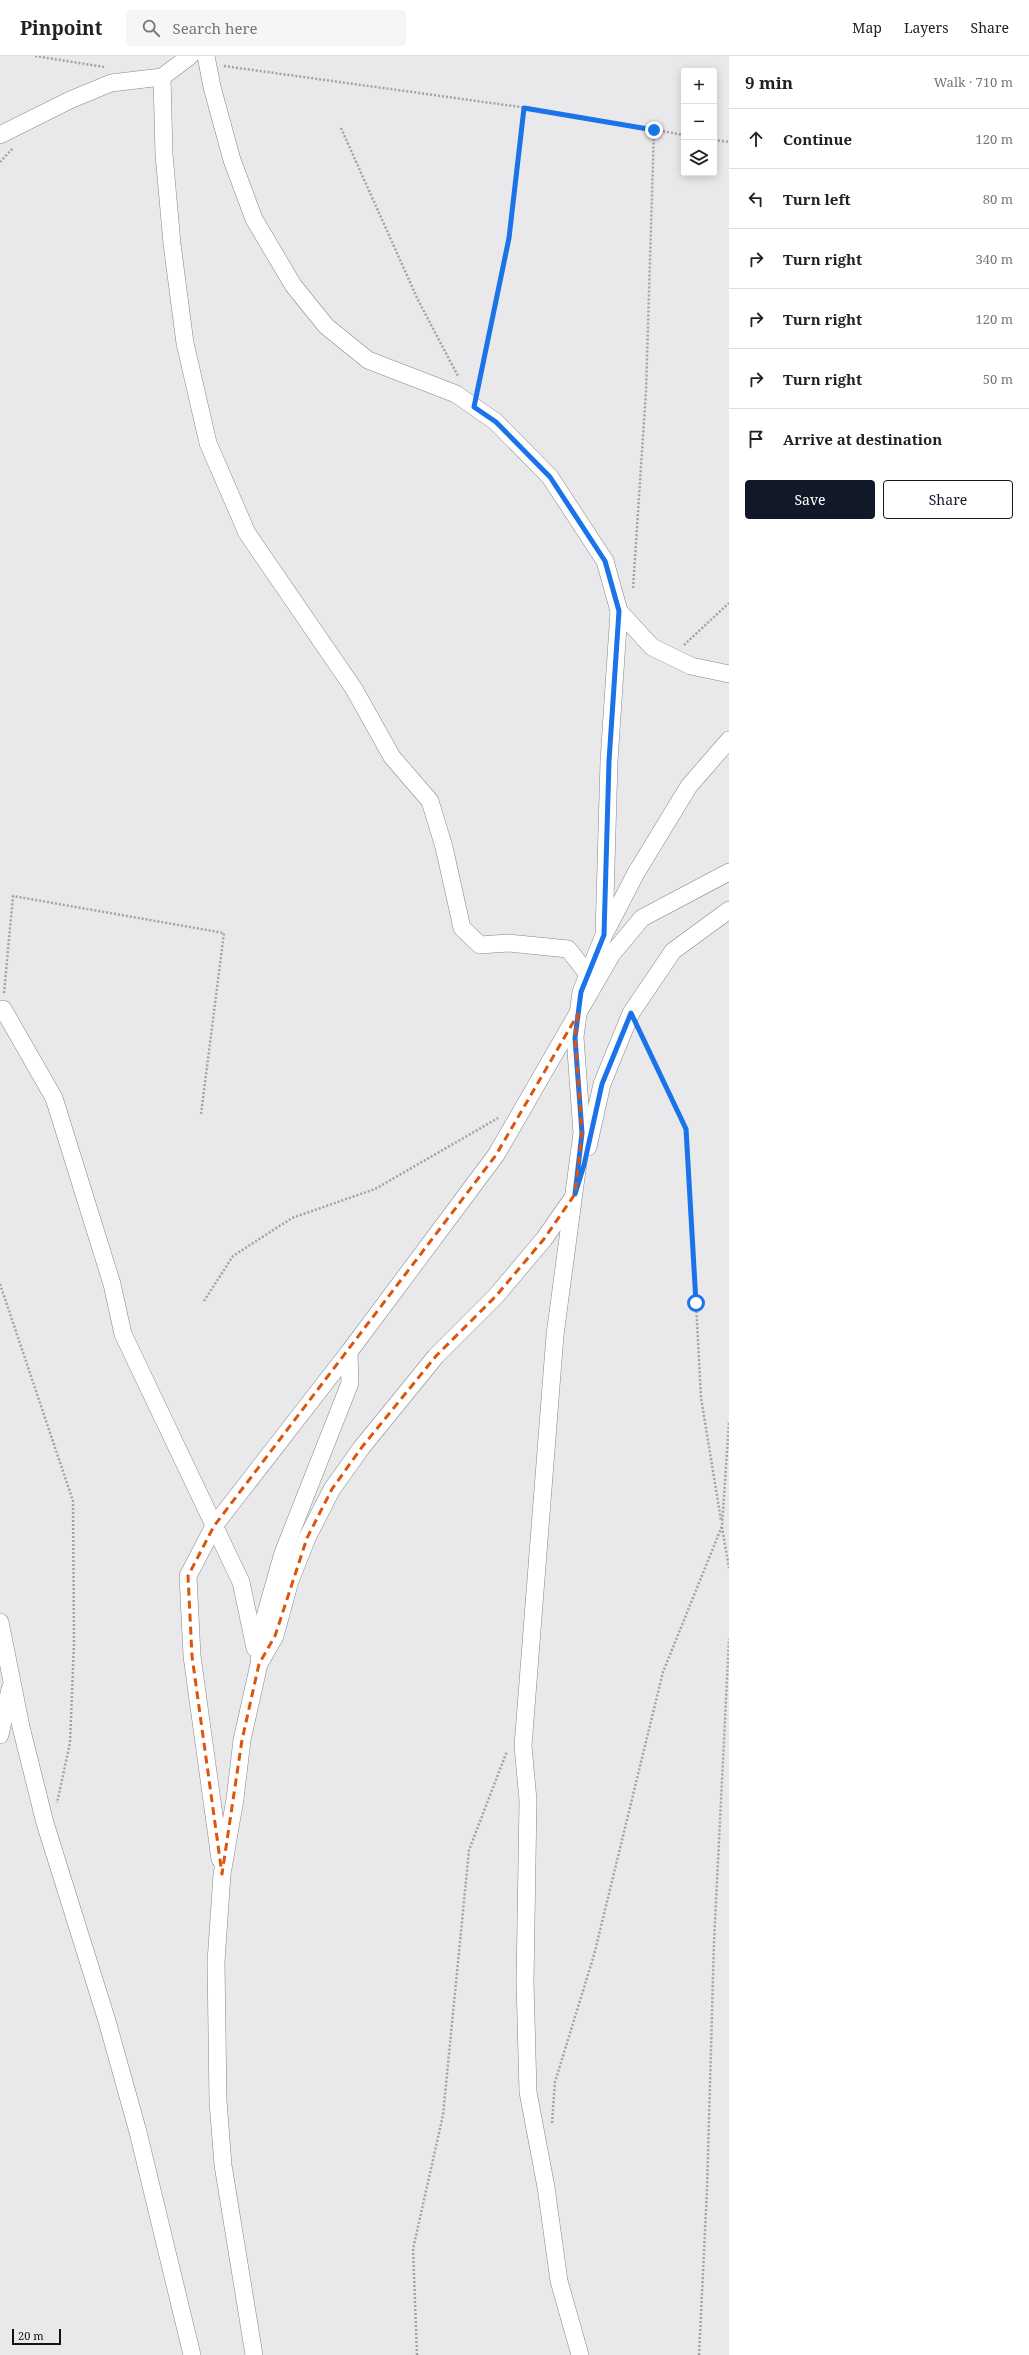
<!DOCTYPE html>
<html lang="en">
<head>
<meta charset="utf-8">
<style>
  body { margin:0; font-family:"Noto Serif",serif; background:#f6f6f6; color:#222 }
  .controls { position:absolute; right:12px; top:12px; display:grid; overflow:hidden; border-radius:4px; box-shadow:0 2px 10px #0003 }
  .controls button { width:36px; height:36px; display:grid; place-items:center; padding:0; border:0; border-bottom:1px solid #e0e0e0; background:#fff; color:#222; font:20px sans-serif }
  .scale { position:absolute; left:12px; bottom:10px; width:49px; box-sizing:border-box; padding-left:4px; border:2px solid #131213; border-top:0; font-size:11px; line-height:14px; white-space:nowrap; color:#131213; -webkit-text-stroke:3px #e9e8eb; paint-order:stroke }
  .stop { position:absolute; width:12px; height:12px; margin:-9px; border:3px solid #1a73e8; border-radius:50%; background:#fff }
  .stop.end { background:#1a73e8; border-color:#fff; box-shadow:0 1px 4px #0008 }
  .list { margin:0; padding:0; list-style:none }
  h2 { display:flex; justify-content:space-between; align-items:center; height:52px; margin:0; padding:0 16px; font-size:17px }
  h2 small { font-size:13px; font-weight:400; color:#767676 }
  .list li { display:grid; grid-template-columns:26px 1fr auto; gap:12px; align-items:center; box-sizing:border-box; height:60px; padding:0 16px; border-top:1px solid #e0e0e0 }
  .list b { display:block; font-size:15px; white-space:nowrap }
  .list em { font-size:13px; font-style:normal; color:#767676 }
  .actions { display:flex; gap:8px; padding:12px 16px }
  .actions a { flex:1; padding:9px 0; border:1px solid #111827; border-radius:4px; text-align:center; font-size:14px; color:#111827 }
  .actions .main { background:#111827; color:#fff }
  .icon { flex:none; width:22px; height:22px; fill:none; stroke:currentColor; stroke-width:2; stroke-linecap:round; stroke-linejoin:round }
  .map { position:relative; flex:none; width:729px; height:2299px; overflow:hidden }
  header { display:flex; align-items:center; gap:24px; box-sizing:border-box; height:56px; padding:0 20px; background:#fff; border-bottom:1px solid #e0e0e0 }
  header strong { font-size:19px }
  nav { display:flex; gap:22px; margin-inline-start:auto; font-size:14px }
  .search { width:280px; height:36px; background:#f6f6f6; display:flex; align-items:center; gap:10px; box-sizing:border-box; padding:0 14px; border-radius:4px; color:#767676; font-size:15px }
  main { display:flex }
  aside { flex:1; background:#fff }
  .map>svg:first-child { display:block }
</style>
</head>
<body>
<header>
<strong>Pinpoint</strong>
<div class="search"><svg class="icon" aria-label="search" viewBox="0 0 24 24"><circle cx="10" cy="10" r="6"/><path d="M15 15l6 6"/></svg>Search here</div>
<nav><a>Map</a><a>Layers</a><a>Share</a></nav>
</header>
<main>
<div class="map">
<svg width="729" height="2299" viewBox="0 0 729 2299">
  <rect width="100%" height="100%" fill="#e9e8eb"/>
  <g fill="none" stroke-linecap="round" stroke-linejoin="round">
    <g stroke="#878689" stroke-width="18">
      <g id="street">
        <polyline points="206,0 212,31 232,104 254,163 293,229 326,270 368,304 456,338 496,366 550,421 605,505 619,555 652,591 691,610 729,618"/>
        <polyline points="162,21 164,98 172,188 185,287 208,387 247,477 354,633 392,701 430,745 444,791 462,872 480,889 508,887 568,893 587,917"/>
        <polyline points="0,79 70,44 111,27 162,21 190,0"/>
        <polyline points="607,873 636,817 689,730 729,684"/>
        <polyline points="3,953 54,1042 112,1228 123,1278 241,1526 255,1592"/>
        <polyline points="588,1091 602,1028 631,957 673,895 729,854"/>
        <polyline points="0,1566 21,1671 45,1767 107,1965 138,2076 192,2299"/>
        <polyline points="259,1603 262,1571 283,1497 350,1327 349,1296 496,1099 612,898 642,862 729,816"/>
        <polyline points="0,1679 10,1633"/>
        <polyline points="220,1803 192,1600 188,1520 214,1470 349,1296"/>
        <polyline points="254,2299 223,2109 218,2045 216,1906 222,1818 235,1743 242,1684 259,1608 275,1580 290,1525 307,1482 332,1433 362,1391 436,1300 496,1240 544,1183 572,1143"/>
        <polyline points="580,2299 559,2225 546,2131 528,2036 525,1926 528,1744 523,1690 555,1279 582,1077 575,981 581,936 604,879 609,705 619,555"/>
      </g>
    </g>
    <g stroke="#a3a2a5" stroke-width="2.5" stroke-dasharray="2 2" stroke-linecap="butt">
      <polyline points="35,0 104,11"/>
      <polyline points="224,10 549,55 684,79"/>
      <polyline points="341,72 418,244 458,320"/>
      <polyline points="714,84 729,86"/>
      <polyline points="0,106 13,92"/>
      <polyline points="478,333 509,182 524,52"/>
      <polyline points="633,532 646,335 654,73"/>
      <polyline points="684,589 729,547"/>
      <polyline points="4,937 13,840 224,877 201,1058"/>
      <polyline points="641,978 687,1073 701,1342 721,1464"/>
      <polyline points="0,1228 73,1445 74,1587 70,1687 57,1747"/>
      <polyline points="204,1245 233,1200 292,1162 375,1133 498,1062"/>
      <polyline points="722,1471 729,1512"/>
      <polyline points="552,2067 555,2026 594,1899 663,1616 722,1470 729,1366"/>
      <polyline points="417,2299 413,2193 443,2059 469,1794 507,1695"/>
      <polyline points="699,2299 707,2134 714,1886 729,1583"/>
    </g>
    <use href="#street" stroke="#fff" stroke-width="17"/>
  </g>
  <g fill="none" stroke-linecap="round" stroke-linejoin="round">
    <polyline stroke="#1a73e8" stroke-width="5" points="654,74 524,52 509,182 474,351 496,366 550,421 605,505 619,555 609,705 604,879 581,936 575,982 582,1077 575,1138 584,1109 602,1028 631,957 686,1073 696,1247"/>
  </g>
  <path fill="none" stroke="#dd550c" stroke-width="3" stroke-dasharray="8 5" stroke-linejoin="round" d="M578 958 575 981 582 1077 575 1138 544 1183 496 1240 436 1300 362 1391 332 1433 307 1482 275 1580 259 1608 242 1684 222 1818 192 1600 188 1520 214 1470 496 1099Z"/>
</svg>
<div class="controls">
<button>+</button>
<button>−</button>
<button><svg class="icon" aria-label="layers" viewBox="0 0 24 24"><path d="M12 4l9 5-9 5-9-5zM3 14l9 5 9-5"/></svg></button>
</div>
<div class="scale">20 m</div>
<div class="stop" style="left:696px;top:1247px"></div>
<div class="stop end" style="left:654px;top:74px"></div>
</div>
<aside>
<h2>9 min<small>Walk · 710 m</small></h2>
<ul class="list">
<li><svg class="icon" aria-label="ahead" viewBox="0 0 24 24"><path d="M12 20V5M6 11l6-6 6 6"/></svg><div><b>Continue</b></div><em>120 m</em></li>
<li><svg class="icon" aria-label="left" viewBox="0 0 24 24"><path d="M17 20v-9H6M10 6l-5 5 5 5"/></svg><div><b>Turn left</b></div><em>80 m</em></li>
<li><svg class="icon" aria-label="right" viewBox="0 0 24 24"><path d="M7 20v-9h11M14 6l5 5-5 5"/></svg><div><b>Turn right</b></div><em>340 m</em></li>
<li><svg class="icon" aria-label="right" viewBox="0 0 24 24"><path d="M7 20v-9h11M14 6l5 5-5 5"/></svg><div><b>Turn right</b></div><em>120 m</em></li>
<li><svg class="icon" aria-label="right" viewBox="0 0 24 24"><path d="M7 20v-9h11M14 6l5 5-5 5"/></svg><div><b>Turn right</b></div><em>50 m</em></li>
<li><svg class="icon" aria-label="arrive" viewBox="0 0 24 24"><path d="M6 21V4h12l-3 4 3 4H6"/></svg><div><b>Arrive at destination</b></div></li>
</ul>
<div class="actions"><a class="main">Save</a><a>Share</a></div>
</aside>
</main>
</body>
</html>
